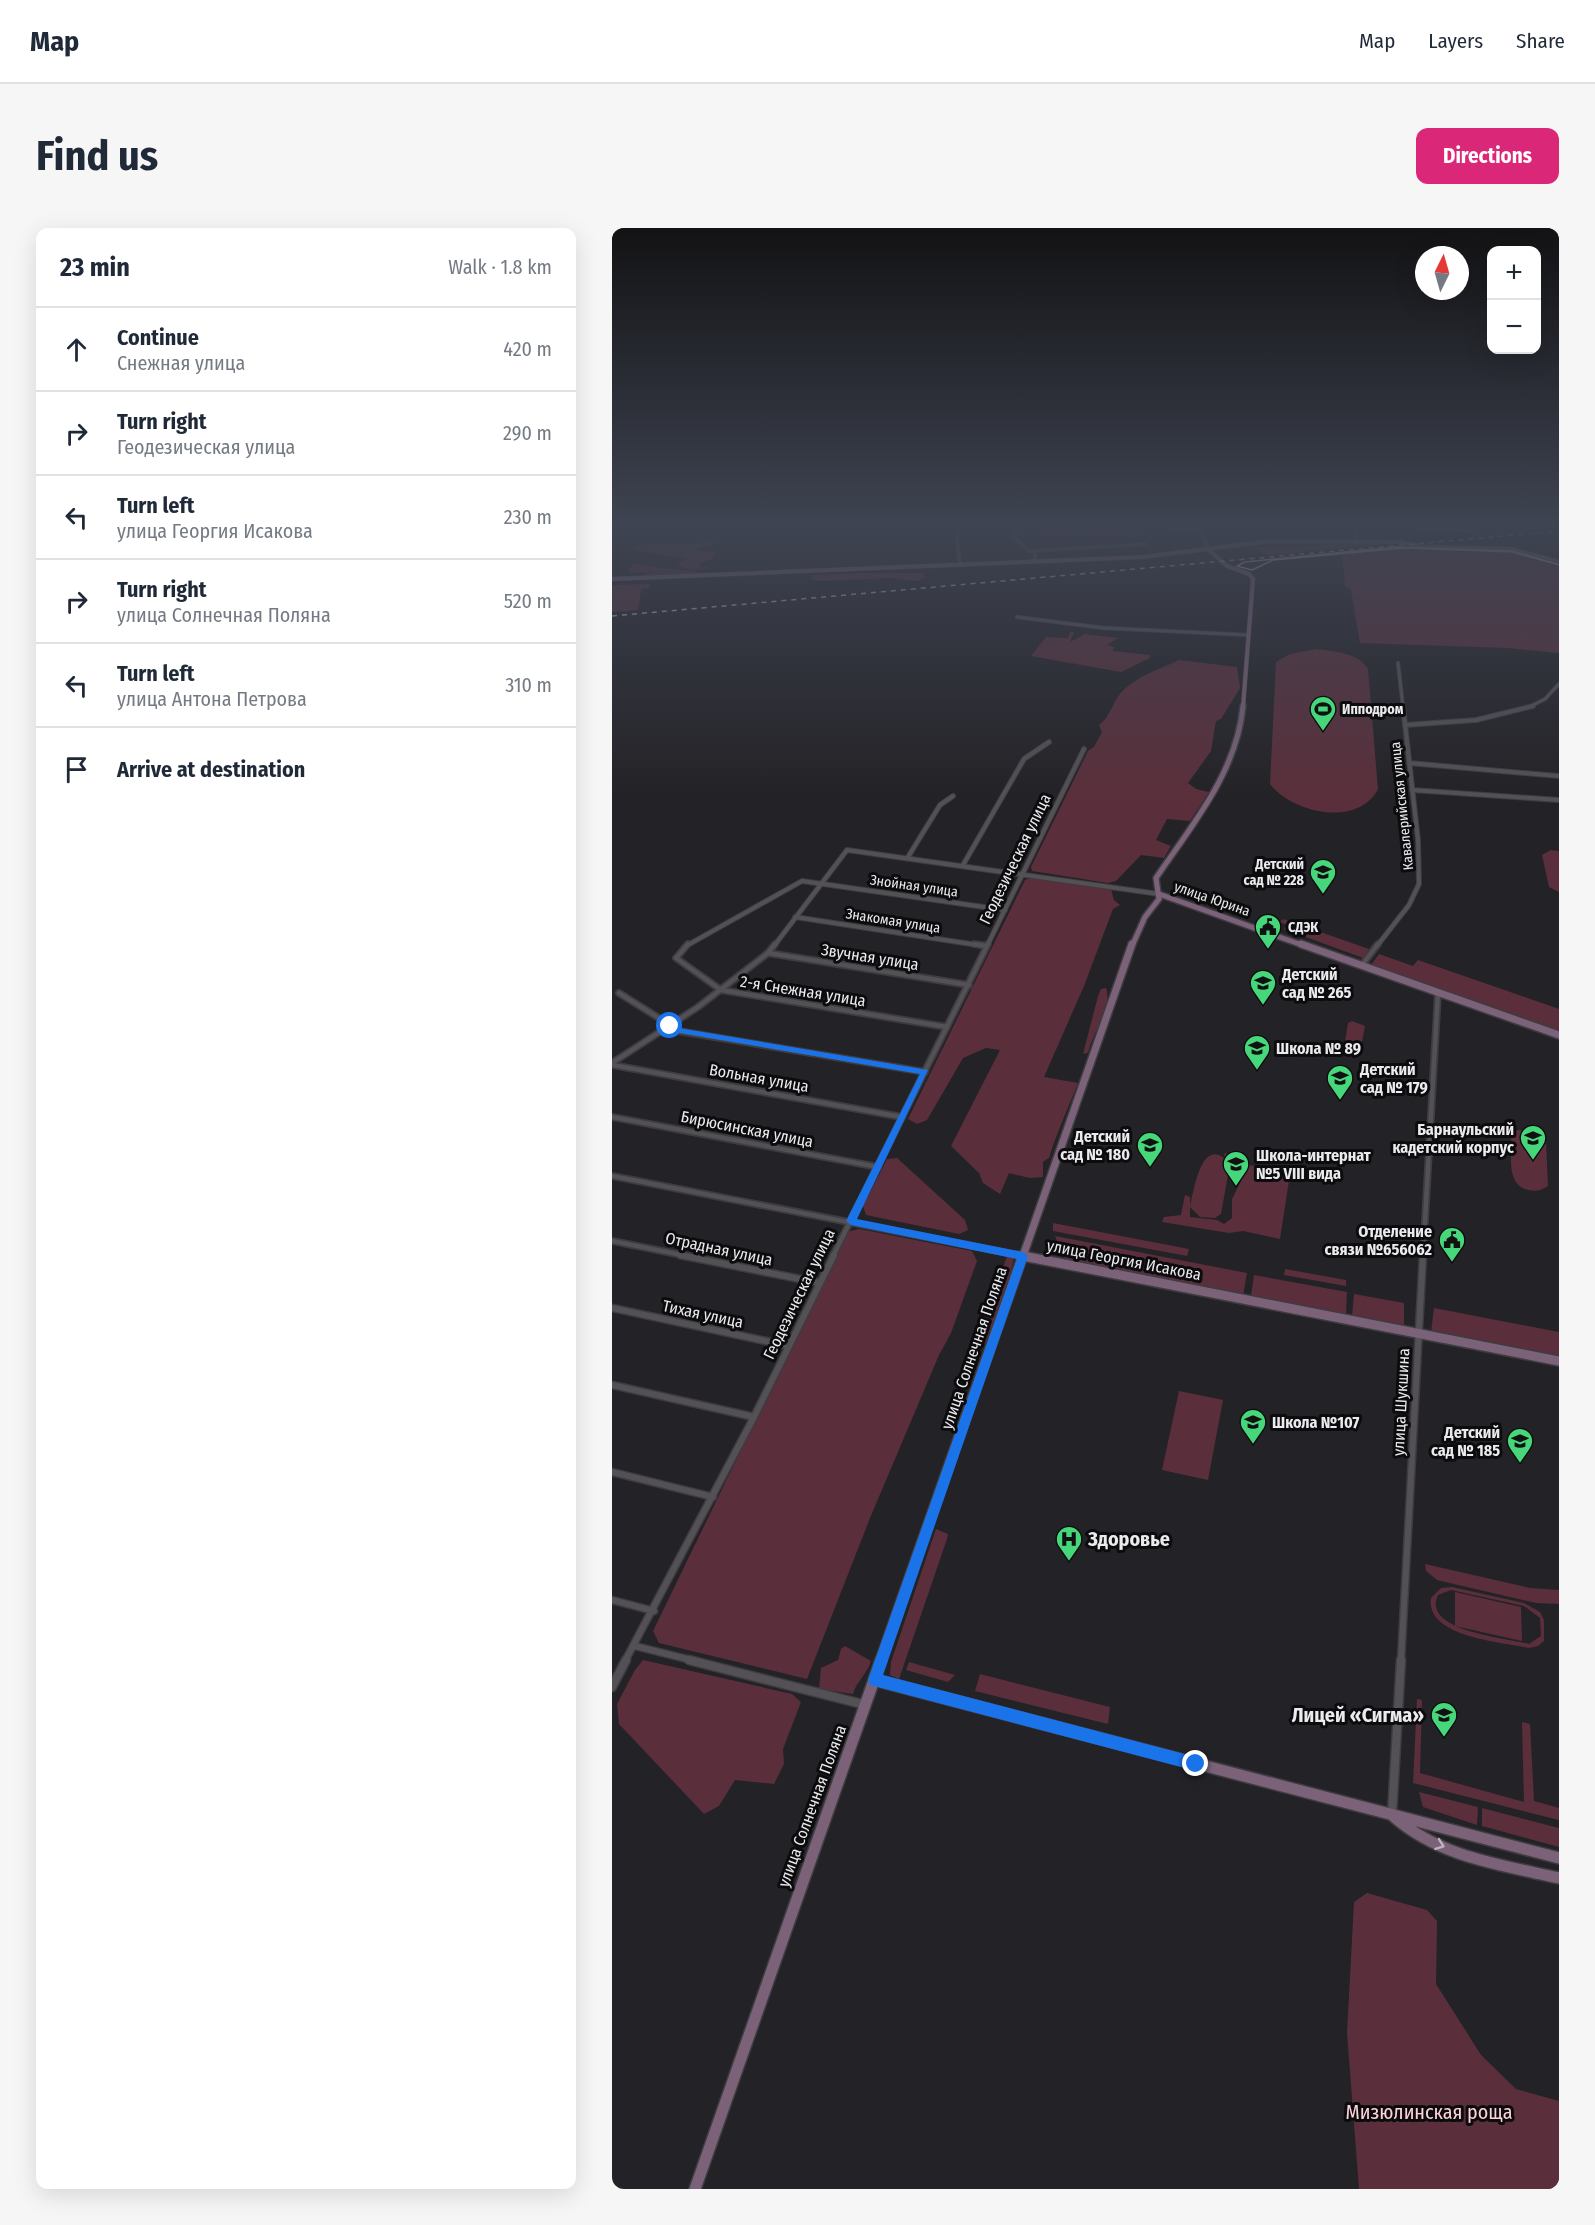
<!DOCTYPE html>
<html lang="en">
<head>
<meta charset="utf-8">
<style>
  body { margin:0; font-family:"Fira Sans Condensed",sans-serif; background:#f6f6f7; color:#1f2937 }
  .controls { position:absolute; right:18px; top:18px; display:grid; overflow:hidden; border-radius:12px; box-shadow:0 6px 24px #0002 }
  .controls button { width:54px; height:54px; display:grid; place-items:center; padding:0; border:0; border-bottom:2px solid #e0e1e3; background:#fff; color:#1f2937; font:30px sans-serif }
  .compass { position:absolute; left:803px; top:18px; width:54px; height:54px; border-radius:50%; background:#fff; box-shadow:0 6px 24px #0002; rotate:5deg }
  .stop { position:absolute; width:18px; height:18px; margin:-14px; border:4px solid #1a73e8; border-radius:50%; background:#fff }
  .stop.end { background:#1a73e8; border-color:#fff; box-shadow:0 2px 6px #0008 }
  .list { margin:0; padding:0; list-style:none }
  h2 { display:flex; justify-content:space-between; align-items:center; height:78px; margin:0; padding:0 24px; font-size:26px }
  h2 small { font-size:20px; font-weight:400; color:#747a83 }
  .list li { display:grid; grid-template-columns:39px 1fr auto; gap:18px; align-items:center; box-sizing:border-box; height:84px; padding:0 24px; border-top:2px solid #e0e1e3 }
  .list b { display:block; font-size:22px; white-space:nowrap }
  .list p { margin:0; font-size:20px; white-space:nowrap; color:#747a83 }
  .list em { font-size:20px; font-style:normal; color:#747a83 }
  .icon { flex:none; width:33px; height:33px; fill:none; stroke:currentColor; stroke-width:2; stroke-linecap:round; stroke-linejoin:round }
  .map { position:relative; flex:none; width:947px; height:1961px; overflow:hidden; border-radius:12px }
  header { display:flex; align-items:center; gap:36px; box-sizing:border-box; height:84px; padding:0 30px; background:#fff; border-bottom:2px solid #e0e1e3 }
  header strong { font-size:28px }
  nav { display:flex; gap:33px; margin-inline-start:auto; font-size:21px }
  .intro { display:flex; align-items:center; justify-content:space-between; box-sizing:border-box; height:144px; padding:0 36px }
  h1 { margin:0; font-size:42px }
  .button { padding:15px 27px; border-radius:12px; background:#db2777; color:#fff; font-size:21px; font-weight:700 }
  main { display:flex; gap:36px; padding:0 36px }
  aside { flex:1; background:#fff; border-radius:12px; box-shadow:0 6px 24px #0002 }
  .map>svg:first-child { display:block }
</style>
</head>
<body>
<header>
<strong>Map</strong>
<nav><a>Map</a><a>Layers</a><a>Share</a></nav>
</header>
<div class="intro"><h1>Find us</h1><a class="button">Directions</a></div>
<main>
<aside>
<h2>23 min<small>Walk · 1.8 km</small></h2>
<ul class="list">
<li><svg class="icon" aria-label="ahead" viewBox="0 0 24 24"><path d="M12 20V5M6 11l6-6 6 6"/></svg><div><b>Continue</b><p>Снежная улица</p></div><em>420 m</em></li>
<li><svg class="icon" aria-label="right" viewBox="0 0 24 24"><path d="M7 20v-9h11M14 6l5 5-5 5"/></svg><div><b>Turn right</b><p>Геодезическая улица</p></div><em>290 m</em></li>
<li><svg class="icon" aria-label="left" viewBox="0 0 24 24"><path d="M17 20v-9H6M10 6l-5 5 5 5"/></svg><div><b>Turn left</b><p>улица Георгия Исакова</p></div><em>230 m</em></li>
<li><svg class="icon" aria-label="right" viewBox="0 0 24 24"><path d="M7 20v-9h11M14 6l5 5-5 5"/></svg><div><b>Turn right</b><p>улица Солнечная Поляна</p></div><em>520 m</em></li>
<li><svg class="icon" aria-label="left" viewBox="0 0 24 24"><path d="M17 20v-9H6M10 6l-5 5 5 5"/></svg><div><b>Turn left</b><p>улица Антона Петрова</p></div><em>310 m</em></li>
<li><svg class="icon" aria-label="arrive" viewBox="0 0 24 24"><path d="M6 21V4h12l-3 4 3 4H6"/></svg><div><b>Arrive at destination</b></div></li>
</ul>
</aside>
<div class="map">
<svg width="947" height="1961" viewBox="0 0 947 1961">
  <rect width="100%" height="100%" fill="#232226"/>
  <g fill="#5a2f3b" fill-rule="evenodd">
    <polygon points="444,296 482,296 504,303 541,306 484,308 466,301 462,305 437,308 428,303"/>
    <path d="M94 313H104L106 316 86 320 87 323H103L101 330 87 336 88 339 100 340 79 342 67 338V335L73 331 19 321C42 308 71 323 94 313Z"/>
    <polygon points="751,315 774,317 658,327 647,324 642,319"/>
    <polygon points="777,321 901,325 947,339 947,425 895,420 748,415 739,362 733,358 730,326"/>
    <polygon points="20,336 92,345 28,348 41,344 17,345"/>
    <polygon points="245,345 310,345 313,348 307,353 279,350 206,353 197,350 202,347"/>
    <polygon points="37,356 37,360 29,361 26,382 0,384 0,357"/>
    <polygon points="458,404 462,404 458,414 473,406 506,410 495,417 502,419 501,423 538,427 538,430 509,444 419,428 434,409 456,410"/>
    <path d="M704 421C721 423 748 425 756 441L766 561C746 600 680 585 658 556L664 434 678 426Z"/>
    <path d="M567 432 625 439 628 460 609 491 604 493 599 523 576 555 584 561 597 564 578 593 555 591 544 612 559 618 552 630 529 627 504 653 496 655 420 643 419 639 476 523 482 519 490 504 487 497C500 488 501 469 515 459 529 447 550 440 567 432Z"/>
    <polygon points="939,622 947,623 947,664 937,659 930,627"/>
    <path d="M421 649 499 661 502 672 508 677 501 681 472 758 432 849 466 855C462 866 437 924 438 929L431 934V949L418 950 397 945 388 966 371 955 367 945 339 918 388 822 374 820 351 830 315 892 305 896 296 891 413 652Z"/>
    <polygon points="671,691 757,721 751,730 672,701 675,697 668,694"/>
    <polygon points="767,726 801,738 806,732 947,781 947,804 759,737"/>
    <path d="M494 760C501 778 480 806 476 825L471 826 486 768 489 761Z"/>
    <polygon points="740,793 753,798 749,819 737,818 733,814 736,795"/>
    <path d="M905 902 924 904 934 913 936 958C929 963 922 964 913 961 894 954 900 925 899 909Z"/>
    <path d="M613 925 637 937 678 946 668 1011 631 1003 617 1005 550 994 552 989 569 987 573 967 578 969V978C582 962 590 903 618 936L609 986 603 990 588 989 578 979V989L605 992 612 996 620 990V971L629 953 626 937 612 928Z"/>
    <polygon points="285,930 353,992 356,1002 347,1006 254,987 251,978 275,931"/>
    <polygon points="441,995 577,1021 575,1028 441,1003"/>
    <polygon points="247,1001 360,1023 365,1033 339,1105 327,1127 258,1290 195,1451 47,1415 41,1403 235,1004"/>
    <polygon points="443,1008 635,1045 631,1068 458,1033 453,1030"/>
    <polygon points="396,1026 402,1029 401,1034 394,1063 373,1116 362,1116"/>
    <polygon points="673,1041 734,1052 734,1058 672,1047"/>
    <polygon points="642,1047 735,1064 734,1087 639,1068"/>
    <polygon points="742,1066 792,1075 792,1098 740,1088"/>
    <polygon points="822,1080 947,1104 947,1129 819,1104"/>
    <polygon points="567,1163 611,1172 596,1252 550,1242"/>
    <polygon points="324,1301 336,1306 335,1311 287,1451 278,1447 279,1434"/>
    <polygon points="813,1336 918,1360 947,1362 947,1376 924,1375 825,1352 814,1343"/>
    <path d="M840 1359 912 1375 928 1384 932 1392V1413L926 1418 917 1420C890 1414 813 1409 819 1370L829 1360ZM839 1362 912 1378 928 1390 929 1408 917 1416C894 1410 809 1403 826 1367Z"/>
    <polygon points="843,1364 909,1379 910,1413 843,1398"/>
    <path d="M233 1418 259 1433C255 1446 244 1454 241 1466L207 1461 209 1440 226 1432 229 1421Z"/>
    <polygon points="31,1432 180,1466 189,1474 171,1521 172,1536 162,1556 123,1552 107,1578 92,1586 7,1496 5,1476 23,1442"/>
    <polygon points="297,1434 343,1447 336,1454 294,1442"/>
    <polygon points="368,1446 498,1479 496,1496 363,1463"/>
    <polygon points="805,1471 810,1472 808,1545 912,1574 910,1494 918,1496 922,1573 947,1580 947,1592 801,1555"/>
    <polygon points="807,1564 866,1579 865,1597 811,1579"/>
    <polygon points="870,1580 947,1600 947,1619 870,1598"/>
    <polygon points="755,1665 815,1682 825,1693 824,1756 869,1827 904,1861 947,1873 947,1961 747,1961 735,1805 742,1674"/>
  </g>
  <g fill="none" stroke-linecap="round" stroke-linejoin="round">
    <g stroke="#3e3c40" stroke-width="4.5">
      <g id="street-far4">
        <polyline points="347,296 345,311 348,337"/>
        <polyline points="405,296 403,309 411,319 423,326 423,334"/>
        <polyline points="523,296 588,302 597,322"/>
        <polyline points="744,296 745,314"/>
        <polyline points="840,296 947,299"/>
        <polyline points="420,323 534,316"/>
        <polyline points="405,389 492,400 637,407"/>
        <polyline points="786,435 791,479"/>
        <polyline points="917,479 933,471 947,456"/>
      </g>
    </g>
    <g stroke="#3e3c40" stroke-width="6">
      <g id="street-far3">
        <polyline points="793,497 864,492 921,478"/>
        <polyline points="797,535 947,548"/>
        <polyline points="800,562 947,572"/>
        <polyline points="296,629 328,577 341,568"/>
        <polyline points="351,637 412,531 437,514"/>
        <polyline points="183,689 372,718"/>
        <polyline points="74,718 190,653 393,682"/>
        <polyline points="162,718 235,622 547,666"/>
        <polyline points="375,718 472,521"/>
        <polyline points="765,718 797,677 807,656 806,612 791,478"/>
      </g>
    </g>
    <g stroke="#3e3c40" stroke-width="8">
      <g id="street-far2">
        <polyline points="76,716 64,730 109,762 335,799"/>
        <polyline points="362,716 375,718"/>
        <polyline points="156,725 357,757"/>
        <polyline points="750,737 766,716"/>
        <polyline points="7,765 58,797"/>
        <polyline points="54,801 313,844"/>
        <polyline points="0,835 86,779 156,725 163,716"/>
        <polyline points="0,837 290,889"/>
        <polyline points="0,889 266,939"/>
        <polyline points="0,948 411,1028"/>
        <polyline points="0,1013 75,1028"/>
        <polyline points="221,1028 376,716"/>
        <polyline points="811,1028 826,764"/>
      </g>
    </g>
    <g stroke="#3e3c40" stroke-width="9">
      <g id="street-far1">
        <polyline points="68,1027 208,1055"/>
        <polyline points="404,1027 411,1028"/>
        <polyline points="0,1080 177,1118"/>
        <polyline points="0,1157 142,1189"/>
        <polyline points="0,1244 101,1269"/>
        <polyline points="0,1372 42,1383"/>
        <polyline points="23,1418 83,1433"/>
        <polyline points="13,1433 142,1189 222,1027"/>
        <polyline points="789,1433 811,1027"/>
      </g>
    </g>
    <g stroke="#3e3c40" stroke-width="11">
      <g id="street">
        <polyline points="77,1432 254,1477"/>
        <polyline points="0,1459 14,1432"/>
        <polyline points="780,1586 789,1432"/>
      </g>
    </g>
    <g stroke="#3e3c40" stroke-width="5">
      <g id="secondary-far4">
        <polyline points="597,322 615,338 637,346 641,351 631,479"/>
        <polyline points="0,351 530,329 659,313 789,314 810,319 899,321 947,334"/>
      </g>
    </g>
    <g stroke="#3e3c40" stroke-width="8">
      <g id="secondary-far3">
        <polyline points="547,666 693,718"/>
        <path d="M520 718 533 689 547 671 544 650C580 597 625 544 631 478"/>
      </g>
    </g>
    <g stroke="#3e3c40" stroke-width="10">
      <g id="secondary-far2">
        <polyline points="689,716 947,807"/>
        <polyline points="411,1028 520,716"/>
      </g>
    </g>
    <g stroke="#3e3c40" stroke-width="12">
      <g id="secondary-far1">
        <polyline points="411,1028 947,1133"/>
        <polyline points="268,1433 411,1027"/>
      </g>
    </g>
    <g stroke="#3e3c40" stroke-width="14">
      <g id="secondary">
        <polyline points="263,1452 947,1630"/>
        <path d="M781 1588C827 1629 889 1637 947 1650"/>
        <polyline points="83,1961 269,1432"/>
      </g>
    </g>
    <use href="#street-far4" stroke="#535156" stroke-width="3"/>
    <use href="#street-far3" stroke="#535156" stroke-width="4"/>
    <use href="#street-far2" stroke="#535156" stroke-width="4.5"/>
    <use href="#street-far1" stroke="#535156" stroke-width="6"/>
    <use href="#street" stroke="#535156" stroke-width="8"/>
    <use href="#secondary-far4" stroke="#7b6279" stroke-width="4"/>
    <use href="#secondary-far3" stroke="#7b6279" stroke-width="5"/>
    <use href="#secondary-far2" stroke="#7b6279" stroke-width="7"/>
    <use href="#secondary-far1" stroke="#7b6279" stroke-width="9"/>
    <use href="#secondary" stroke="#7b6279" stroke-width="11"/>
    <polygon stroke="#c3c2c5" stroke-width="1.5" points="784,319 900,323 947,337 900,324 792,320 661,332 640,342 625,338 633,334"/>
    <g stroke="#c3c2c5" stroke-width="1.5" stroke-dasharray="5 5" stroke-linecap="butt">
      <polyline points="774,298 866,304"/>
      <polyline points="0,388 947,303"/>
    </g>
  </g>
  <defs><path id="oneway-chevron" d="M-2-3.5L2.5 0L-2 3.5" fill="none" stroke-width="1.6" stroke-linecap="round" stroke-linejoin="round" transform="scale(1.5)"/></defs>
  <use stroke="#beb4bf" href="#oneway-chevron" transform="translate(828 1617) rotate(20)"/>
  <linearGradient id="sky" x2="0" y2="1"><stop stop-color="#131315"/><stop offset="0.52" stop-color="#3f4452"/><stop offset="1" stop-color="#3f4452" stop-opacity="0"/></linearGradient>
  <rect width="947" height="571" fill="url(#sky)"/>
  <polygon fill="#1a73e8" points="58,795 61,799 316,842 245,991 411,1024 416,1028 271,1447 584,1529 588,1531 588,1540 584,1543 258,1457 256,1452 405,1031 239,997 234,993 308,846 51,802 51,798"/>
  <defs>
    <g id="stadium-pin" transform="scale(1.35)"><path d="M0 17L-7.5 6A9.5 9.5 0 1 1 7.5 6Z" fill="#46d77a" stroke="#0c0c0e"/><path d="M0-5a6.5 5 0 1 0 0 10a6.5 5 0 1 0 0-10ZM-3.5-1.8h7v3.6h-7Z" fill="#111"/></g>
    <g id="school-pin" transform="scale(1.35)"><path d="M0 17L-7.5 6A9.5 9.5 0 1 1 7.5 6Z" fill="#46d77a" stroke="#0c0c0e"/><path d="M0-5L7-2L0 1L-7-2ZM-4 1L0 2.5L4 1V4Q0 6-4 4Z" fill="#111"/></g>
    <g id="civic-pin" transform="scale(1.35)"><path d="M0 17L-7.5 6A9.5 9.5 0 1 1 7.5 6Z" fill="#46d77a" stroke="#0c0c0e"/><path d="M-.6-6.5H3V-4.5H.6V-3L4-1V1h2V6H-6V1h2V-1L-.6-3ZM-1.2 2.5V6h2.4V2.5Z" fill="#111"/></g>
    <g id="hospital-pin" transform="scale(1.35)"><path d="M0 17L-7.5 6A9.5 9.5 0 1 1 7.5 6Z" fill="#46d77a" stroke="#0c0c0e"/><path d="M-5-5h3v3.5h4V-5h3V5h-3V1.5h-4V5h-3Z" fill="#111"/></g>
  </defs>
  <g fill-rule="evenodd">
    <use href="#stadium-pin" x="711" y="481"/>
    <use href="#school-pin" x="711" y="644"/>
    <use href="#civic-pin" x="656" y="699"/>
    <use href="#school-pin" x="651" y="755"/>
    <use href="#school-pin" x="645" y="820"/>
    <use href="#school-pin" x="728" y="850"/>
    <use href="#school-pin" x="921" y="910"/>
    <use href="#school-pin" x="538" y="917"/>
    <use href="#school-pin" x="624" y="936"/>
    <use href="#civic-pin" x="840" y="1012"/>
    <use href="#school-pin" x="641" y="1194"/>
    <use href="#school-pin" x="908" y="1213"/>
    <use href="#hospital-pin" x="457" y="1311"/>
    <use href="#school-pin" x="832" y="1487"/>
  </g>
  <g text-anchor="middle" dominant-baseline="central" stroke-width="6" stroke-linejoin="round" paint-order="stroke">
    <g font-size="14" font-weight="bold" fill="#ebeaed" stroke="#0c0c0e" text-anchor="start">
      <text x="730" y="481">Ипподром</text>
      <text x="692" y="636" text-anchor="end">Детский<tspan x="692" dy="16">сад № 228</tspan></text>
      <text x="676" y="699">СДЭК</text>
    </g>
    <g font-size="14" fill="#ebeaed" stroke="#0c0c0e">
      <text transform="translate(790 578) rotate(-96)">Кавалерийская улица</text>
      <text transform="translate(302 658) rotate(8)">Знойная улица</text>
      <text transform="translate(600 671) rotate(19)">улица Юрина</text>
      <text transform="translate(281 693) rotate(9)">Знакомая улица</text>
    </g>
    <g font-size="16" fill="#ebeaed" stroke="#0c0c0e">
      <text transform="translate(403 631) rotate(-64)">Геодезическая улица</text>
      <text transform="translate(258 729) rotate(9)">Звучная улица</text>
      <text transform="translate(191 763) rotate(9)">2-я Снежная улица</text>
      <text transform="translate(147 850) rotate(10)">Вольная улица</text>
      <text transform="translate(135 901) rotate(11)">Бирюсинская улица</text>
      <text transform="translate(107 1021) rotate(12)">Отрадная улица</text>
      <text transform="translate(512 1032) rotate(11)">улица Георгия Исакова</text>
      <text transform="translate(187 1066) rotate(-64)">Геодезическая улица</text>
      <text transform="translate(91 1086) rotate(12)">Тихая улица</text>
      <text transform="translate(362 1120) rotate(-71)">улица Солнечная Поляна</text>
      <text transform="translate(789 1174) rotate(-87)">улица Шукшина</text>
      <text transform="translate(200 1578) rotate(-70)">улица Солнечная Поляна</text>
    </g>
    <g font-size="16" font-weight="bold" fill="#ebeaed" stroke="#0c0c0e" text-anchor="start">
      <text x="670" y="746">Детский<tspan x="670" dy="18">сад № 265</tspan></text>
      <text x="664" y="820">Школа № 89</text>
      <text x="748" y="841">Детский<tspan x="748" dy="18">сад № 179</tspan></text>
      <text x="902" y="901" text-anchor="end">Барнаульский<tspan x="902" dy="18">кадетский корпус</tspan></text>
      <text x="518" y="908" text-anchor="end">Детский<tspan x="518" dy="18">сад № 180</tspan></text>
      <text x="644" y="927">Школа-интернат<tspan x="644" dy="18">№5 VIII вида</tspan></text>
      <text x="820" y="1003" text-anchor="end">Отделение<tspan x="820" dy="18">связи №656062</tspan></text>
      <text x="660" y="1194">Школа №107</text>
      <text x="888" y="1204" text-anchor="end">Детский<tspan x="888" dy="18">сад № 185</tspan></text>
    </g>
    <g font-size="20" font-weight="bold" fill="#ebeaed" stroke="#0c0c0e" text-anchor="start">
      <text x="476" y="1311">Здоровье</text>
      <text x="812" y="1487" text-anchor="end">Лицей «Сигма»</text>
    </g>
    <g font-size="20" fill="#fed3dc" stroke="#0c0c0e">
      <text x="817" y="1884">Мизюлинская роща</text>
    </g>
  </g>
</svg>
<div class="controls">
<button>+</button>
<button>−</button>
</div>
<svg class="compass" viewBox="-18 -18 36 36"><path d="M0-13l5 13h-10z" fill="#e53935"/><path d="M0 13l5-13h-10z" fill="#747a83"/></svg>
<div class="stop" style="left:58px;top:798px"></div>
<div class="stop end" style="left:584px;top:1536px"></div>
</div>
</main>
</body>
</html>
